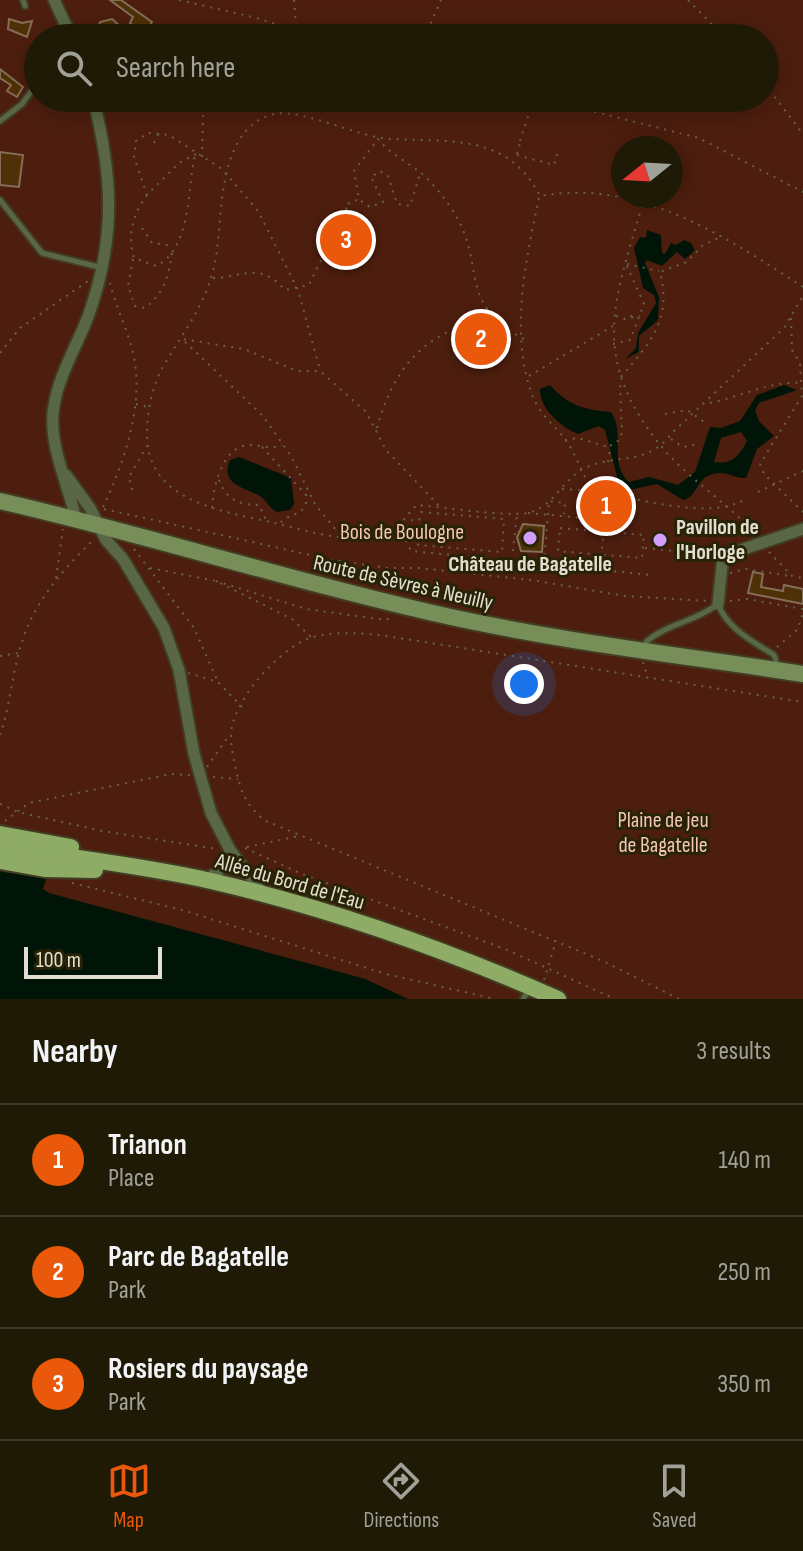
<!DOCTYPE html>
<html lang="en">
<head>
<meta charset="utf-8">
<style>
  body { margin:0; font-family:"Sofia Sans Condensed",sans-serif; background:#2b2713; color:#f1f3f6 }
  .compass { position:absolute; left:611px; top:136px; width:72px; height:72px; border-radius:50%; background:#1e1a05; box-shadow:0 4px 20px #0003; rotate:252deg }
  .scale { position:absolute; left:24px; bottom:20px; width:138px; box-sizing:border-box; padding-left:8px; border:4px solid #e2dfcf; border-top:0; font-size:22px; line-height:28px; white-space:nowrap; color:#e2dfcf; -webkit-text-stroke:6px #282207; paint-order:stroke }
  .you { position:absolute; left:524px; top:684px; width:28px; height:28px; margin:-20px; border:6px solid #fff; border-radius:50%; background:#1a73e8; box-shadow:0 0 0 12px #1a73e833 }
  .badge { display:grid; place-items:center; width:52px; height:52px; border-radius:50%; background:#ea580c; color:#fff; font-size:26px; font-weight:700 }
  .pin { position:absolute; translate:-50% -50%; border:4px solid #fff; box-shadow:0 2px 8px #0006 }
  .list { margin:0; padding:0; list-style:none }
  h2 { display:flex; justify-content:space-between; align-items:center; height:104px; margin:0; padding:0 32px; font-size:34px }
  h2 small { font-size:26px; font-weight:400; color:#a1a19a }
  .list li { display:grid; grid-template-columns:52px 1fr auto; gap:24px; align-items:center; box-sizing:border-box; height:112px; padding:0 32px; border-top:2px solid #3c3827 }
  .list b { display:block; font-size:30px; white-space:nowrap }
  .list p { margin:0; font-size:26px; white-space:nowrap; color:#a1a19a }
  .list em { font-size:26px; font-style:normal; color:#a1a19a }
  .icon { flex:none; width:44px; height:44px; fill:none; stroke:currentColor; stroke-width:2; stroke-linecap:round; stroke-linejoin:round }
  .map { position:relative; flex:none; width:803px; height:999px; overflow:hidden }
  .search { position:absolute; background:#1e1a05; box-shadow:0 4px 20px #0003; left:24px; right:24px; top:24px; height:88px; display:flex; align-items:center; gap:20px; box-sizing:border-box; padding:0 28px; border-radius:44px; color:#a1a19a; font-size:30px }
  .sheet { height:440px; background:#1e1a05 }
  nav { display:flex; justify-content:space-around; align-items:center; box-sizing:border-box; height:112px; border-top:2px solid #3c3827; background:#1e1a05; font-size:22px; color:#a1a19a }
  nav a { display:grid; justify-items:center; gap:4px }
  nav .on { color:#ea580c }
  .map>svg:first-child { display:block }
</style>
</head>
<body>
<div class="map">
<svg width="803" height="999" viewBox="0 0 803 999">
  <rect width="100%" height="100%" fill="#282207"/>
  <path fill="#4d1e0e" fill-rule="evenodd" d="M0 0H803V999H408L365 979 49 893 43 889 47 876 0 868ZM38 38H765V98H38ZM623 148H671V196H623Z"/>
  <g fill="#001507" fill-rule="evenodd">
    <polygon points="647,230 661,235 662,253 665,254 671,243 676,245 684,240 691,243 695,250 685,259 677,252 662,266 647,260 645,263 659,297 658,320 639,336 639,352 625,359 636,348 638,333 656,303 654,295 643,288 634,248 640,237 646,238"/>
    <path d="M550 385C568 406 586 410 611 412 626 434 608 463 629 482L649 477 678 485 695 472 710 427 721 428 740 421 757 395 784 385 797 390 759 403 755 410 759 421 774 436 757 449 746 478C734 479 725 469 710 475 697 479 697 497 683 500L657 484 625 491 620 488 605 430 599 426 578 434C561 427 539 408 540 389ZM741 432 747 441C739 456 732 465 714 462L721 438Z"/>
    <path d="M239 457 291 478 294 504 290 510 277 512C267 507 267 499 258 495 242 487 220 483 230 460Z"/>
    <polygon points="0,868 47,876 43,889 49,893 365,979 408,999 0,999"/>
  </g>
  <g fill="#503006" stroke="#846e58" stroke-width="2">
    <polygon points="110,0 121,0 152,22 144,34 130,23 133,17"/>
    <polygon points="9,19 22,23 32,21 27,37 8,29"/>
    <polygon points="112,19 121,27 116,33 96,32 100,22"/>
    <polygon points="0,69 23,87 17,97 7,91 11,85 0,78"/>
    <polygon points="0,152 23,155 19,187 0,185"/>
    <polygon points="591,494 622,497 622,502 630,502 629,514 621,513 621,518 590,515 590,511 582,510 583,498 591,499"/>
    <polygon points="523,524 544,526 542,552 521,551 517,537"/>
    <polygon points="753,572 763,574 761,587 783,591 784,585 803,589 803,604 748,593"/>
  </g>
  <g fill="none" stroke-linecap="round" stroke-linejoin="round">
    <g stroke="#423c23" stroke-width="9">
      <g id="lane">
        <polyline points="23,0 25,6"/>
        <polyline points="72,37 97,38"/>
        <polyline points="0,121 22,104 38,82"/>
        <polyline points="0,200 42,253 103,268"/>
        <path d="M646 642C666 624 695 622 718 604 727 628 752 641 774 655L776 661"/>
        <polyline points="523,999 530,988"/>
      </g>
    </g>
    <g stroke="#423c23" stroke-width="15">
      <g id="street">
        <polyline points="54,0 72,38"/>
        <polyline points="66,475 90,508 106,540 123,559 164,628 179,670 194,754 211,813 230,850 264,894"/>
        <path d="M76 519C68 484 47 441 54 406 59 374 78 344 89 314 116 237 113 176 93 98"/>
        <polyline points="718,604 723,556 803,529"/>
        <polyline points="207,880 223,867 230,850"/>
      </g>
    </g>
    <g stroke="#423c23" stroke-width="20">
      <path id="secondary" d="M0 501C145 534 287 580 433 613 555 641 680 655 803 674"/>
    </g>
    <g stroke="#423c23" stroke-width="20">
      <g id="primary">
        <polyline points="0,834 71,847"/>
        <path d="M0 846C70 858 142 865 211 881 329 908 447 950 558 999"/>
        <polyline points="0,861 46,869 95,870"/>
      </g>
    </g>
    <g stroke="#66614a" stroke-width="2" stroke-dasharray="2 6" stroke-linecap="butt">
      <polyline points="179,0 257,18 318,38"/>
      <polyline points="294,0 297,38"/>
      <polyline points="688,0 725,38"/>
      <polyline points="424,38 441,0"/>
      <polyline points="765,84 803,134"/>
      <polyline points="540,98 699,138 803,192"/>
      <polyline points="281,112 283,98"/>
      <polyline points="520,141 534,98"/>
      <polyline points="154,143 159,133"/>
      <polyline points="196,154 179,163 147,195 134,157 136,141 148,133 169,135 222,169 258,211 298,290 320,370"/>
      <polyline points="517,154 520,143"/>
      <polyline points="517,155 554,165 557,154"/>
      <polyline points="202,157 203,115"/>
      <path d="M147 195C133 214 127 234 134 258L156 266C192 249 187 188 195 155"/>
      <path d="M539 198C526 259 510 330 531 392 538 414 555 425 567 442 577 457 583 476 593 491 634 497 706 520 742 501"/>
      <polyline points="361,201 370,207 383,202 371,177 380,171 388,176 397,204 410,206 420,174"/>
      <path d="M642 206C613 304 590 358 661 446 688 479 727 502 755 534"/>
      <polyline points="142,228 152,243 174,246"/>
      <path d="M133 259 128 286 135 306 145 308C164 293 169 276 172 252"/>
      <polyline points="627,264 659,271"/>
      <path d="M213 278C245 277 259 261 285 290L309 285 321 260 352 242 354 229 345 205 359 199 354 171 378 139C389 153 407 162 421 173 434 184 447 201 456 216 486 268 457 303 524 339"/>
      <path d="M803 287C725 236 637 178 540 196 508 134 453 142 392 139 359 138 302 108 274 114 217 128 223 213 216 257 209 300 186 328 164 365 153 384 148 407 147 429 143 503 224 511 279 524 313 532 365 550 397 527 404 522 409 511 417 505 442 507 506 517 528 513 553 508 564 477 585 468 620 452 645 468 673 432L784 328 803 296"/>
      <polyline points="616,316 625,319 640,316"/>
      <polyline points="791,318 792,350 800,363 802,396 760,464 764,474 803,512"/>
      <polyline points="613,344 630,340 644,304 626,264"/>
      <polyline points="0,353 20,328 88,281"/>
      <polyline points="529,376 613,326"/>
      <path d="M621 377C651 341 672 321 660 272L687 262 703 245 723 236"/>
      <path d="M710 403C740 397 769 381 800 383"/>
      <polyline points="136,404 148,407"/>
      <polyline points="665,414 687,410 706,423"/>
      <path d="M377 428C394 366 426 330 491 319"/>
      <polyline points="671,439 683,447 698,444"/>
      <polyline points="565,440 578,438 608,447"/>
      <path d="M262 447 306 495C309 516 290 512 280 523"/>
      <polyline points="608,462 611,445 618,441 622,433 620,383"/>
      <path d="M219 480C226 499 238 505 259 505L266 520"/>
      <polyline points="562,489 592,491"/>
      <polyline points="132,490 129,477 147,446"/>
      <polyline points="758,492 803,471"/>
      <path d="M103 507C125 461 146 400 132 349 126 327 116 306 110 283"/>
      <path d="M212 508C213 488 222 446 249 445 261 445 270 450 282 445"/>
      <polyline points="104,509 333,560 388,568 419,568 531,580 625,596 708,601"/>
      <polygon points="421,512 504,519 502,552 418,545 417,536 410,534 407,527 412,520 419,520"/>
      <polyline points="528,513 605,520 600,568"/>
      <polyline points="407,527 399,526 411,551 651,575"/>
      <polygon points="560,528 644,535 642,558 558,551"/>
      <polyline points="340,535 315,504 291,456 263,416 182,339 244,349 297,371 320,371 366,412 386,450 440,507"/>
      <polyline points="645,548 714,555"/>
      <polyline points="134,549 194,628 218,682"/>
      <polyline points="769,552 792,576 803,578"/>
      <polyline points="512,559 517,514"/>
      <polyline points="544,563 549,501 565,503 564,514"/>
      <polyline points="150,568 216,581 292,619 311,637"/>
      <polyline points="730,573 746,569 790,576"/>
      <polyline points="56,578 63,529"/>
      <polyline points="216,581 306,609 386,620 392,616"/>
      <polyline points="730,601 747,599 803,609"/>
      <polyline points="777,647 798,629 803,612"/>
      <polyline points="0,656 18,653"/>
      <polyline points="643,662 648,678"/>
      <polyline points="188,673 218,682 242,707"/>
      <path d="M0 735C11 704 12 670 23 639 36 599 65 568 94 539"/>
      <polyline points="207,767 230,734"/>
      <polyline points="213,777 238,779"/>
      <polyline points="0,804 18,812 102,831 218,849"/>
      <polyline points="5,821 29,803 171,774 190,775"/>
      <polyline points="247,847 299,836"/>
      <polyline points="245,848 302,874 505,949 615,999"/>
      <polyline points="72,883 182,910 386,974 495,999"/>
      <polyline points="544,980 556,941"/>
      <path d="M679 999 603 961 266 821C247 807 241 793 236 770 234 759 230 744 231 733 233 702 273 657 301 642 323 630 356 633 380 635L803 702"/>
    </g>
    <use href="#lane" stroke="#596746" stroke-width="5"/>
    <use href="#street" stroke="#596746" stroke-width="11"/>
    <use href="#secondary" stroke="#778e59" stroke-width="16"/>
    <use href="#primary" stroke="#8fac67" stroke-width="16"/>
    <polyline stroke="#66614a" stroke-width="2" stroke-dasharray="2 6" stroke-linecap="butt" points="631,315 632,320"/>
  </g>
  <g fill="#d29dfd" stroke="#282207" stroke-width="3">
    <circle cx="530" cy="538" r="8"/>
    <circle cx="660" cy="540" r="8"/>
  </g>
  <g text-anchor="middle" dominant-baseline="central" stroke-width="6" stroke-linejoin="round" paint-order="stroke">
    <g font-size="22" font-weight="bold" fill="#e2dfcf" stroke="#282207" text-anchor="start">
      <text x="676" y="527">Pavillon de<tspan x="676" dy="25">l'Horloge</tspan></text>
      <text x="530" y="564" text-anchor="middle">Château de Bagatelle</text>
    </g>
    <g font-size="22" fill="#f4c5b6" stroke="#282207">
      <text x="402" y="532">Bois de Boulogne</text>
      <text x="663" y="820">Plaine de jeu<tspan x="663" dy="25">de Bagatelle</tspan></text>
    </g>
    <g font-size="22" fill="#e2dfcf" stroke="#282207">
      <text transform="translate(403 583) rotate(13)">Route de Sèvres à Neuilly</text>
      <text transform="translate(290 882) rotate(16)">Allée du Bord de l'Eau</text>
    </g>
  </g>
</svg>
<svg class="compass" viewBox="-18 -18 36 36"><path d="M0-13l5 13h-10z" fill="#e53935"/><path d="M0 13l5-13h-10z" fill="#a1a19a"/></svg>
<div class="scale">100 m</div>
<div class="you"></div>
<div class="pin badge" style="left:606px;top:506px">1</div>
<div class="pin badge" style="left:481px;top:339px">2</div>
<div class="pin badge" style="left:346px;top:240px">3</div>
<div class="search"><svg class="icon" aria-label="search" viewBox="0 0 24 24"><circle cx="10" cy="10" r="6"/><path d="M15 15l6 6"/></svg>Search here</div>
</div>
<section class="sheet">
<h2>Nearby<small>3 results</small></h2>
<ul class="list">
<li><span class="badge">1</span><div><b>Trianon</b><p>Place</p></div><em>140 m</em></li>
<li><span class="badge">2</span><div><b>Parc de Bagatelle</b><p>Park</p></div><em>250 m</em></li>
<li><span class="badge">3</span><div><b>Rosiers du paysage</b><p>Park</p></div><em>350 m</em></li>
</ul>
</section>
<nav>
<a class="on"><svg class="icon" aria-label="map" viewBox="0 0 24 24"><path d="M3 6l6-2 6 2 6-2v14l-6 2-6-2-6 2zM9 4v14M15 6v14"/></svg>Map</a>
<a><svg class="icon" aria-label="directions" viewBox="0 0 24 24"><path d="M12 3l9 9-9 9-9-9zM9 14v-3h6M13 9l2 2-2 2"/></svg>Directions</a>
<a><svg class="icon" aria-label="saved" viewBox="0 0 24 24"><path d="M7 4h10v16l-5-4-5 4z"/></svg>Saved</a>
</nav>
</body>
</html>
